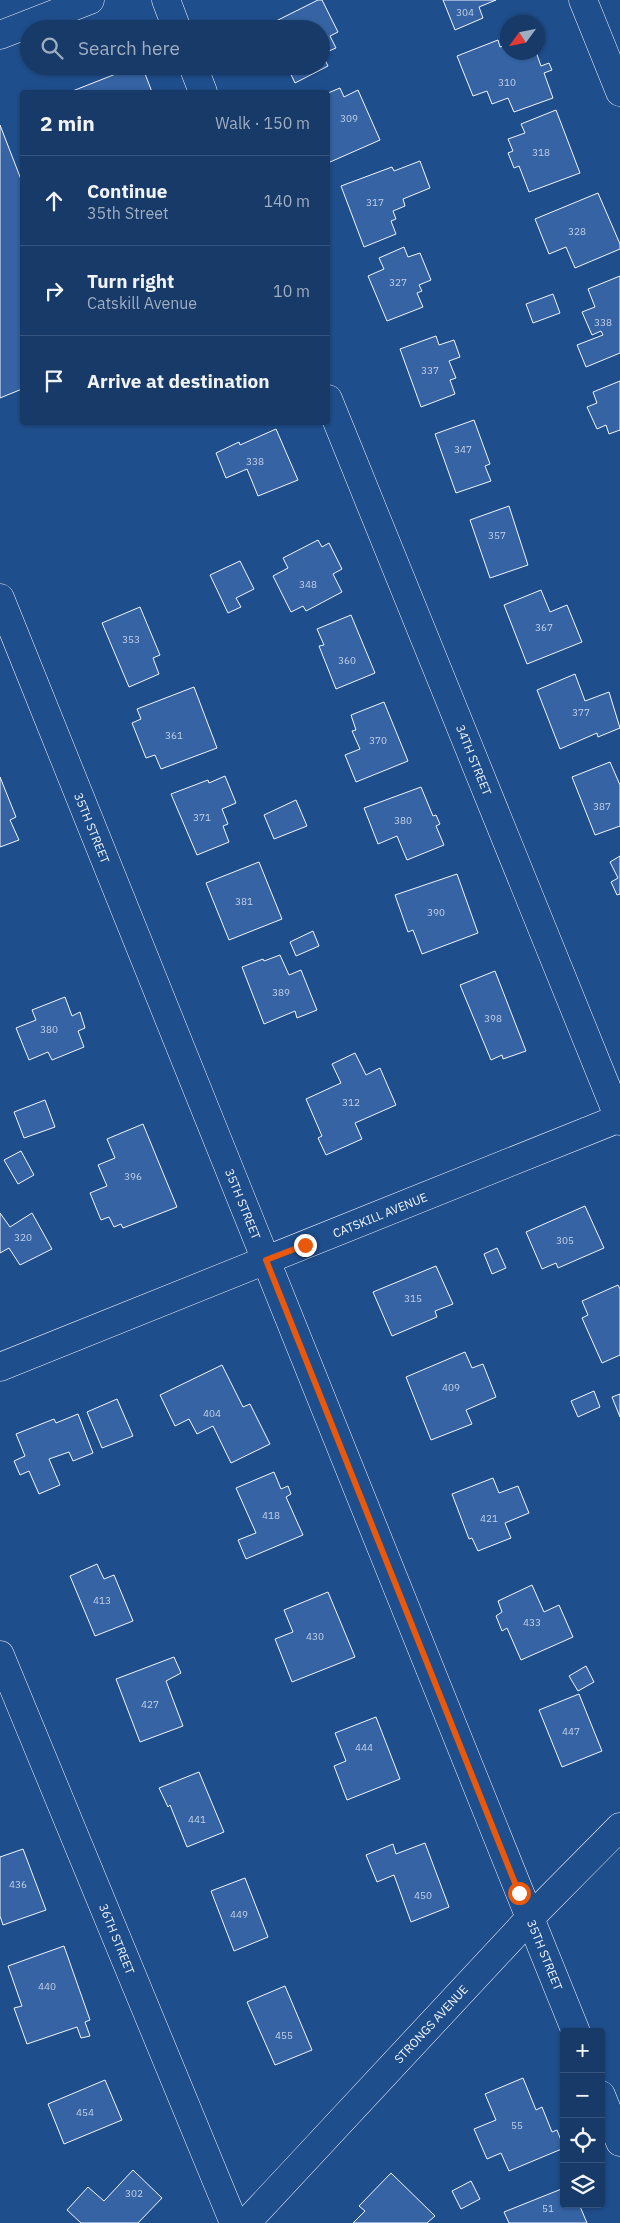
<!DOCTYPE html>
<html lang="en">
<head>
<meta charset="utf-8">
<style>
  body { margin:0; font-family:"IBM Plex Sans",sans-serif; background:#244571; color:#f1f3f6 }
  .controls { position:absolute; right:15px; bottom:15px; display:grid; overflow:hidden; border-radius:5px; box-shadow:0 1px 4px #0004 }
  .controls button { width:45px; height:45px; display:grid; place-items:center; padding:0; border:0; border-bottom:1px solid #36547d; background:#173a69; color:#f1f3f6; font:25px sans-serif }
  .compass { position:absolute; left:500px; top:15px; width:45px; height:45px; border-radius:50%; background:#173a69; box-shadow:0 1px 4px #0004; rotate:237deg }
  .stop { position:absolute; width:15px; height:15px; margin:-11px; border:4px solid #ea580c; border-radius:50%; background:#fff }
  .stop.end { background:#ea580c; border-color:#fff; box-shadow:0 1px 5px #0008 }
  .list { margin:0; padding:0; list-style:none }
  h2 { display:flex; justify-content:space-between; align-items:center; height:65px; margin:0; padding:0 20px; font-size:21px }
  h2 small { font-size:16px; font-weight:400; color:#9eadc0 }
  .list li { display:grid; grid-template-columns:32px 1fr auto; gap:15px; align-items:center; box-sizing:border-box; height:90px; padding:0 20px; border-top:1px solid #36547d }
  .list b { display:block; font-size:19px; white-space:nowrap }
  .list p { margin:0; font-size:16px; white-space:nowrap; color:#9eadc0 }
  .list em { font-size:16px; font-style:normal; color:#9eadc0 }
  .icon { flex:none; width:28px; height:28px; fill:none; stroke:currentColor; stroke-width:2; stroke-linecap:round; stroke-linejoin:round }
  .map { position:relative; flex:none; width:620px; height:2223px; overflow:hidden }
  .search { position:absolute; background:#173a69; box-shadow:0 1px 4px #0004; left:20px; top:20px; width:310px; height:55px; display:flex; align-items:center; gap:12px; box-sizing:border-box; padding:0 18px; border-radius:28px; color:#9eadc0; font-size:19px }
  .panel { position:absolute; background:#173a69; box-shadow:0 1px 4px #0004; left:20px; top:90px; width:310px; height:335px; border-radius:5px }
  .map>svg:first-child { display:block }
</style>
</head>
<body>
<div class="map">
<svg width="620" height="2223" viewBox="0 0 620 2223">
  <rect width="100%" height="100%" fill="#1f4e8c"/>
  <g fill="#3563a3" stroke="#f2f6ff">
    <polygon points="318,0 322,0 338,32 330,36 336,48 322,54 328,66 295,83 287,66 321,66 321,29 272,29 270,24"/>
    <polygon points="443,0 496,0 479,7 483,18 455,30"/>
    <polygon points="498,40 500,47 508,44 508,52 536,52 541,66 549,63 552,70 544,73 553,98 514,112 508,98 492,104 487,91 473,96 457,56"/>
    <polygon points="136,66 142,66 152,92 70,92"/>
    <polygon points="340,88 344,97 358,90 380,140 330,162 328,157 328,93"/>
    <polygon points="556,110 580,173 529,192 519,166 514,168 508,153 513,151 508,139 525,133 521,124"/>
    <polygon points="0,125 22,182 22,389 0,398"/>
    <polygon points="420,161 430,188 403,199 405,206 393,211 396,219 391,221 396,234 364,247 341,186 392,167 394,171"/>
    <polygon points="598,193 620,244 620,249 575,268 566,247 549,254 535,219"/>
    <polygon points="404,247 408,257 420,253 431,280 419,285 422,291 417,293 423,307 387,321 368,276 384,269 379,258"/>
    <polygon points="620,276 620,353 586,367 577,345 603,335 601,331 592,335 582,312 595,307 588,289"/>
    <polygon points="553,294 560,313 533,323 526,304"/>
    <polygon points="436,336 439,345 454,340 460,357 449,361 456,378 450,380 455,394 421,407 400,349"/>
    <polygon points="620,381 620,430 609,434 606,425 597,429 587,407 597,403 593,392"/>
    <polygon points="474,420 490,464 485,466 491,481 456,493 435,434"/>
    <polygon points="276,429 298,480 258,496 247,469 226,478 216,453 239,442 240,445"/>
    <polygon points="509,506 528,565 490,578 470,520"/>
    <polygon points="318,540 322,547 329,543 342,569 333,574 342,592 306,611 303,606 291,612 273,576 288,568 283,558"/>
    <polygon points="240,561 254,589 236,598 241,607 228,613 210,575"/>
    <polygon points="541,590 550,612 567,605 582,642 527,664 504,605"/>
    <polygon points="140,607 160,655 153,658 159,674 129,687 102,623"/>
    <polygon points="351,615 375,673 336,689 319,646 324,645 317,629"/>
    <polygon points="575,674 585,701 609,692 620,728 598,737 597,733 560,749 537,690"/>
    <polygon points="194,687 217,748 161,769 155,755 146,758 132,723 141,719 137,709"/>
    <polygon points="384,702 408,761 356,782 345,755 360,749 352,731 356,730 351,715"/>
    <polygon points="610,762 620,785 620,826 595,835 572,777"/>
    <polygon points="225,776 236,803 222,809 228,824 223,826 229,842 197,855 171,794 208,780 209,783"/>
    <polygon points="0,777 16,817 10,820 19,840 0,847"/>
    <polygon points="421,787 433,816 436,815 440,824 436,826 444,845 407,860 397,836 378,844 364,808"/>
    <polygon points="296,800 307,826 274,839 264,815"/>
    <polygon points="620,856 620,894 617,895 611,882 618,878 610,862"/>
    <polygon points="259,862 282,919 229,940 206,883"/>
    <polygon points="457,874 478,933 422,954 413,930 408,932 395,895"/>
    <polygon points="313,931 319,946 296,956 290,942"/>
    <polygon points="280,955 289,975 301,970 317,1010 297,1018 295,1011 264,1024 242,967 263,959 264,961"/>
    <polygon points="495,971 526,1051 503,1059 502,1055 491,1060 460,985"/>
    <polygon points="65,997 72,1016 80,1012 85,1028 78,1031 84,1047 52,1060 48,1052 29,1060 16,1028 36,1020 32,1010"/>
    <polygon points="355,1053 366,1075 380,1068 396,1105 355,1123 362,1139 326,1155 318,1138 322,1136 306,1099 341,1083 332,1064"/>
    <polygon points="45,1100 55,1127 24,1138 14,1112"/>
    <polygon points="143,1124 177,1207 123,1228 121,1224 114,1227 109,1217 101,1220 90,1193 107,1186 98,1165 115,1158 107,1139"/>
    <polygon points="21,1151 34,1175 18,1184 4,1160"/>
    <polygon points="585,1206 604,1248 558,1268 556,1263 542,1269 526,1232"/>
    <polygon points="0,1213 10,1227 32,1213 52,1249 20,1265 9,1248 0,1253"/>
    <polygon points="497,1248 506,1268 492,1274 484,1254"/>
    <polygon points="436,1266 453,1304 435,1311 437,1317 392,1336 373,1292"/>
    <polygon points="618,1285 620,1289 620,1355 602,1363 582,1318 588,1315 582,1301"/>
    <polygon points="465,1352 472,1368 483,1364 496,1397 466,1410 472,1424 431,1440 406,1377"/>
    <polygon points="222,1365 243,1407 250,1404 270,1444 231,1463 213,1426 197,1434 189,1419 175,1426 160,1395"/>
    <polygon points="594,1391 600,1407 578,1417 571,1401"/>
    <polygon points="620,1394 620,1417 612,1397"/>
    <polygon points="117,1399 133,1436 102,1448 87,1412"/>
    <polygon points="78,1414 93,1453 73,1461 69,1452 49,1459 60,1485 39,1494 29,1471 20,1475 14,1461 25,1456 16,1434 54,1419 56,1423"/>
    <polygon points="274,1472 281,1489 288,1486 291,1494 286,1497 303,1535 246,1559 238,1540 256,1533 236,1488"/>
    <polygon points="493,1478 499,1493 518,1486 529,1513 505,1523 511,1538 478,1551 472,1538 469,1539 452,1494"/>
    <polygon points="97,1564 104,1579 114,1575 133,1621 95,1636 70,1576"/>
    <polygon points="532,1585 544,1612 559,1605 573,1637 521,1660 507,1628 502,1631 496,1616 502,1612 498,1601"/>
    <polygon points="328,1592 355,1657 292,1682 275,1639 293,1632 284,1610"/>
    <polygon points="174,1657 181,1673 166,1681 183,1726 140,1742 116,1679"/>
    <polygon points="586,1666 594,1682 578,1691 569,1676"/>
    <polygon points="579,1694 602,1751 562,1767 539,1710"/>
    <polygon points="376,1717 400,1779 347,1800 334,1766 346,1761 335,1733"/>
    <polygon points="199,1772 224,1832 187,1847 170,1805 168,1807 159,1788"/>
    <polygon points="425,1843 449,1907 411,1922 394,1875 377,1882 366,1855 393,1844 396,1854"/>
    <polygon points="23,1849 46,1910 3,1925 0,1916 0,1857"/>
    <polygon points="245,1878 268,1937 234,1951 211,1891"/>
    <polygon points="64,1946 90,2020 85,2022 90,2036 81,2038 77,2027 27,2044 14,2008 22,2006 8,1966"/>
    <polygon points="285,1986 312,2050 275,2065 247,2002"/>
    <polygon points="523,2078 536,2110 542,2107 552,2132 557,2130 564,2148 509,2171 501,2153 487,2159 474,2129 496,2120 485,2094"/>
    <polygon points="105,2080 122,2120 64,2144 48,2104"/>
    <polygon points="133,2170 162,2198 138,2223 81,2223 67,2210 88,2187 104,2201"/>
    <polygon points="391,2173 435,2216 427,2223 353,2223 365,2211 359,2206"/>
    <polygon points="471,2181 480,2199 461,2209 452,2191"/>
    <polygon points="564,2188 564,2204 579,2204 587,2223 509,2223 504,2212"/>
  </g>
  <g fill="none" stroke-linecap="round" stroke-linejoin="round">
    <g stroke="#f2f6ff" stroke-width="29">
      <g id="minor">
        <polyline points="166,0 177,29"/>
        <polyline points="583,0 620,92"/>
        <polyline points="0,35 90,0"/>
        <polyline points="193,66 203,92"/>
        <polyline points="328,399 620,1121"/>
        <polyline points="0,598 530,1918 246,2223"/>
        <polyline points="0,1367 620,1118"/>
        <polyline points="0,1655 234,2223"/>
      </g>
    </g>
    <g stroke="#f2f6ff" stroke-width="29">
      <g id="tertiary">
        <polyline points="576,2032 530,1918 620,1827"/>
        <polyline points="601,2095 620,2142"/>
      </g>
    </g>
    <use href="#minor" stroke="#1f4e8c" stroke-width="28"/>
    <use href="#tertiary" stroke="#1f4e8c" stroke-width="28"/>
  </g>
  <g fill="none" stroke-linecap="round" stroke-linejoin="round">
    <polyline stroke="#ea580c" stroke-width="6" points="305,1245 266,1260 519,1893"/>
  </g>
  <g text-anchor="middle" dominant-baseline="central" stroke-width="4" stroke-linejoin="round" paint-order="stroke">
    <g font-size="10" fill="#c3d1e8">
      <text x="465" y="12">304</text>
      <text x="507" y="82">310</text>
      <text x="349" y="118">309</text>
      <text x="541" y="152">318</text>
      <text x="375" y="202">317</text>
      <text x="577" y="231">328</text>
      <text x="398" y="282">327</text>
      <text x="603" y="322">338</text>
      <text x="430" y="370">337</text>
      <text x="463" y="449">347</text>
      <text x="255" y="461">338</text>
      <text x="497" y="535">357</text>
      <text x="308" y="584">348</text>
      <text x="544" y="627">367</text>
      <text x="131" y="639">353</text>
      <text x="347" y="660">360</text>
      <text x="581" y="712">377</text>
      <text x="174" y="735">361</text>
      <text x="378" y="740">370</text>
      <text x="602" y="806">387</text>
      <text x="202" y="817">371</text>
      <text x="403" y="820">380</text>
      <text x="244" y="901">381</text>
      <text x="436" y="912">390</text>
      <text x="281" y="992">389</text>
      <text x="493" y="1018">398</text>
      <text x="49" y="1029">380</text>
      <text x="351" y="1102">312</text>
      <text x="133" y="1176">396</text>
      <text x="23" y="1237">320</text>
      <text x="565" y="1240">305</text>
      <text x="413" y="1298">315</text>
      <text x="451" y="1387">409</text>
      <text x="212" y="1413">404</text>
      <text x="271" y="1515">418</text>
      <text x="489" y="1518">421</text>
      <text x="102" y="1600">413</text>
      <text x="532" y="1622">433</text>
      <text x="315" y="1636">430</text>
      <text x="150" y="1704">427</text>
      <text x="571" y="1731">447</text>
      <text x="364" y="1747">444</text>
      <text x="197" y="1819">441</text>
      <text x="18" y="1884">436</text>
      <text x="423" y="1895">450</text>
      <text x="239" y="1914">449</text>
      <text x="47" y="1986">440</text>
      <text x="284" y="2035">455</text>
      <text x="85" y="2112">454</text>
      <text x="517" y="2125">55</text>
      <text x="134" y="2193">302</text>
      <text x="548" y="2208">51</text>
    </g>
    <g font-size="12" fill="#f2f6ff" stroke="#1f4e8c">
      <text transform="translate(474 760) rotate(68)">34TH STREET</text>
      <text transform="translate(92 828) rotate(68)">35TH STREET</text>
      <text transform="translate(243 1204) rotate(68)">35TH STREET</text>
      <text transform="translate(380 1215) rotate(-22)">CATSKILL AVENUE</text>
      <text transform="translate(117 1939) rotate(68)">36TH STREET</text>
      <text transform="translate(545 1955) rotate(68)">35TH STREET</text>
      <text transform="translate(431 2024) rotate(-47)">STRONGS AVENUE</text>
    </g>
  </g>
</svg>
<div class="controls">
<button>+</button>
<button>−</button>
<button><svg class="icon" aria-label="locate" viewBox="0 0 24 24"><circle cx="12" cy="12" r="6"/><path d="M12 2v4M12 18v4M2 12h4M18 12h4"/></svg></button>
<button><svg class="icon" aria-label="layers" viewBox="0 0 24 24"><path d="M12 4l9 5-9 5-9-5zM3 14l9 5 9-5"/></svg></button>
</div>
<svg class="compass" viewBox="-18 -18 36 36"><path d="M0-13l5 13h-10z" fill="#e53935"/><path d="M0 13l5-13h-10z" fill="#9eadc0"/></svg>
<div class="stop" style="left:519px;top:1893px"></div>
<div class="stop end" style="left:305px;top:1245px"></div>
<div class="search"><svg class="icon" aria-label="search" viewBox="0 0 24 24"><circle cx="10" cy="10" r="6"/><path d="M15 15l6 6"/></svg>Search here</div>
<section class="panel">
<h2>2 min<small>Walk · 150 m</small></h2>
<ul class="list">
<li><svg class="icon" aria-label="ahead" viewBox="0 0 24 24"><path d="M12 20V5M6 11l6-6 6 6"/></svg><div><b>Continue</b><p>35th Street</p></div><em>140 m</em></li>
<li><svg class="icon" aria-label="right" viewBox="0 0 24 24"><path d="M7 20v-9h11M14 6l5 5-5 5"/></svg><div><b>Turn right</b><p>Catskill Avenue</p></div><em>10 m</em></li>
<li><svg class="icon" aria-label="arrive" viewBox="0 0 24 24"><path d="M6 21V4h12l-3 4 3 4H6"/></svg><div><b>Arrive at destination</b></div></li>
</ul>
</section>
</div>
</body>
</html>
